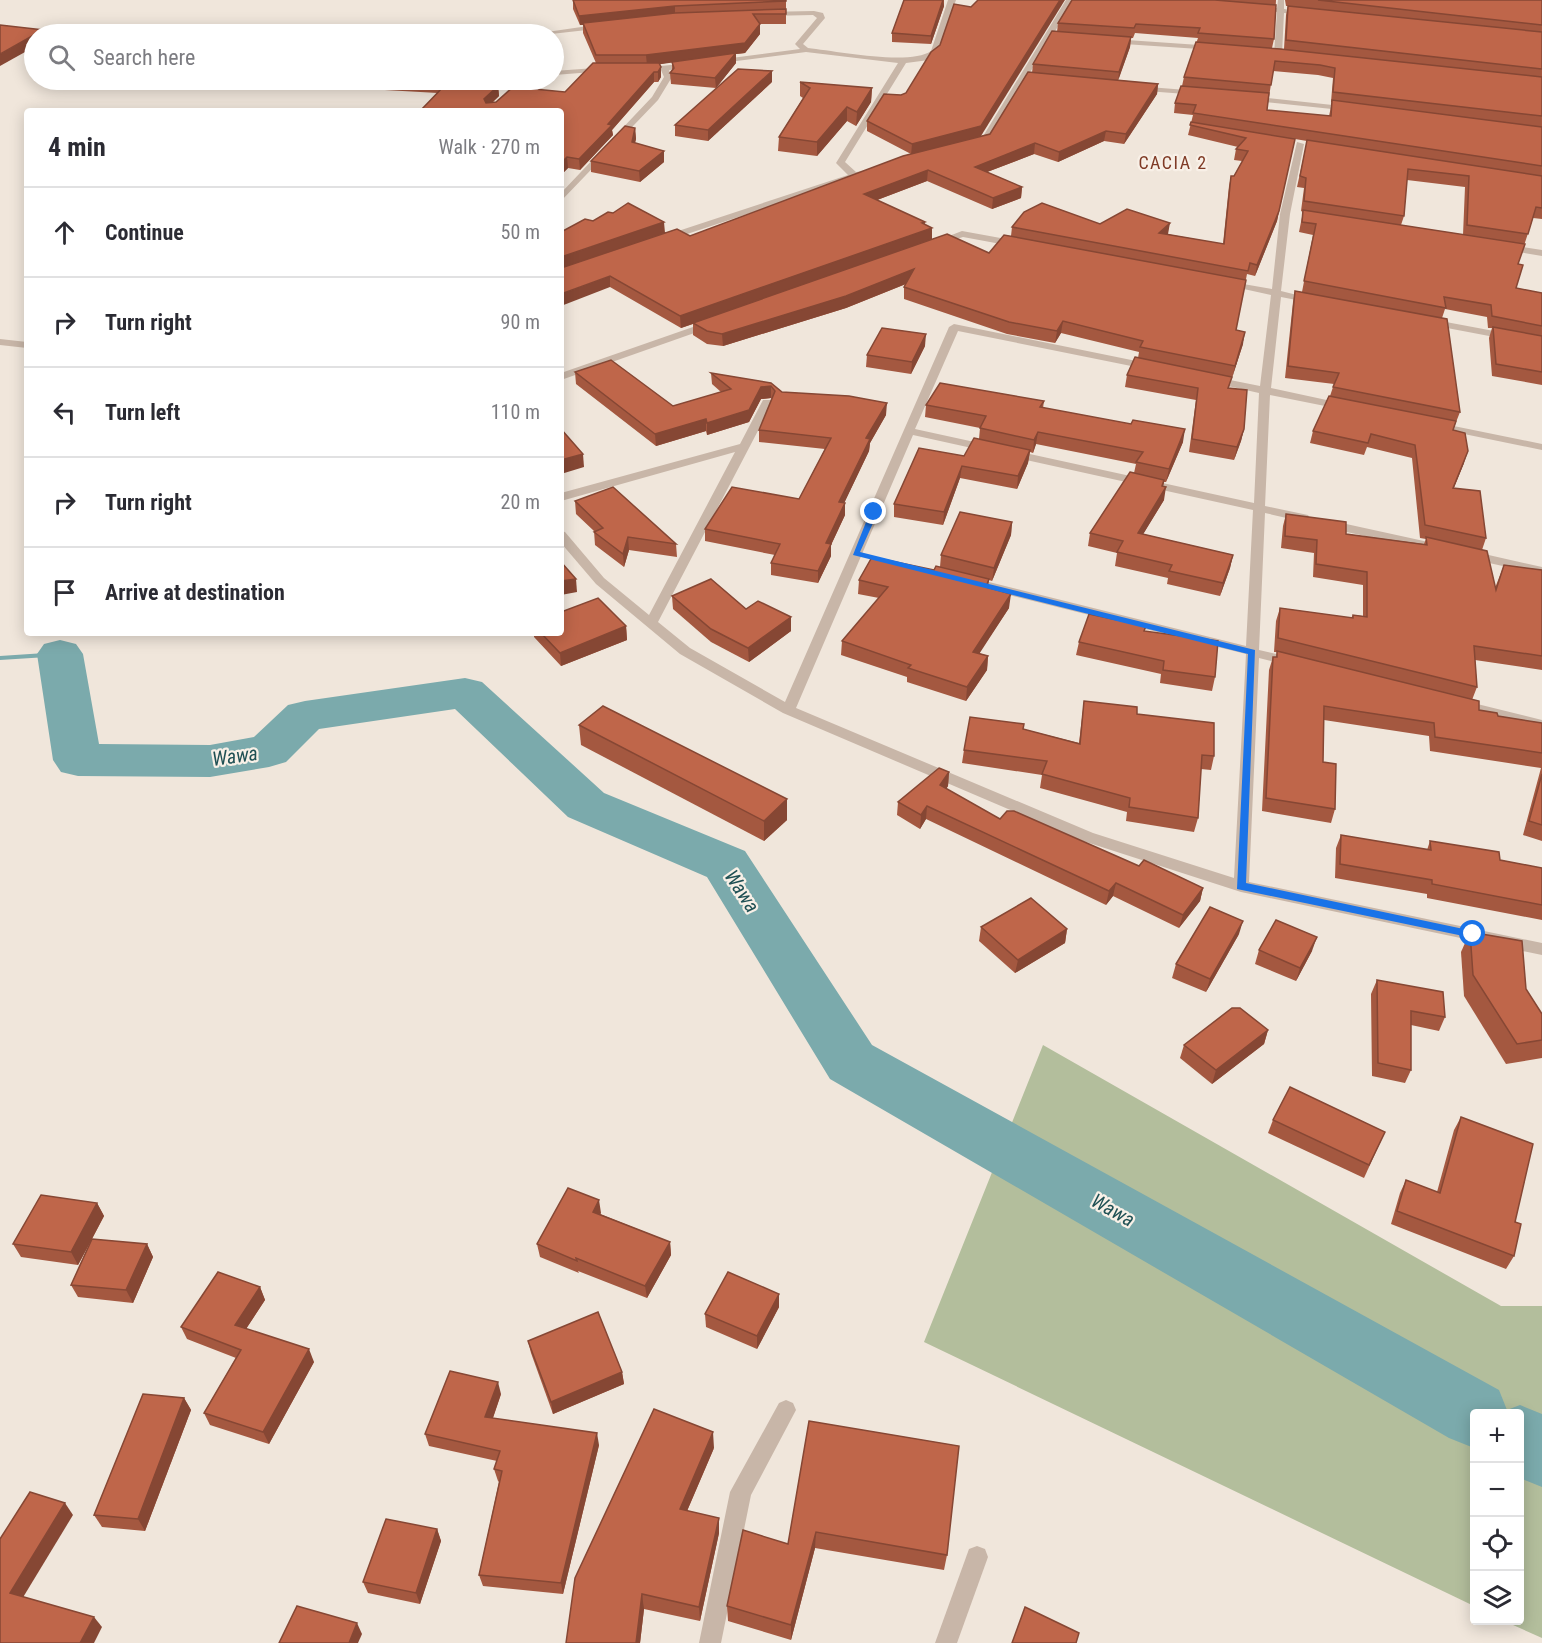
<!DOCTYPE html>
<html lang="en">
<head>
<meta charset="utf-8">
<style>
  body { margin:0; font-family:"Roboto Condensed",sans-serif; background:#f7f7f7; color:#2b2b33 }
  .controls { position:absolute; right:18px; bottom:18px; display:grid; overflow:hidden; border-radius:6px; box-shadow:0 3px 15px #0003 }
  .controls button { width:54px; height:54px; display:grid; place-items:center; padding:0; border:0; border-bottom:2px solid #e1e1e2; background:#fff; color:#2b2b33; font:30px sans-serif }
  .stop { position:absolute; width:18px; height:18px; margin:-14px; border:4px solid #1a73e8; border-radius:50%; background:#fff }
  .stop.end { background:#1a73e8; border-color:#fff; box-shadow:0 2px 6px #0008 }
  .list { margin:0; padding:0; list-style:none }
  h2 { display:flex; justify-content:space-between; align-items:center; height:78px; margin:0; padding:0 24px; font-size:26px }
  h2 small { font-size:20px; font-weight:400; color:#7c7c81 }
  .list li { display:grid; grid-template-columns:39px 1fr auto; gap:18px; align-items:center; box-sizing:border-box; height:90px; padding:0 24px; border-top:2px solid #e1e1e2 }
  .list b { display:block; font-size:22px; white-space:nowrap }
  .list em { font-size:20px; font-style:normal; color:#7c7c81 }
  .icon { flex:none; width:33px; height:33px; fill:none; stroke:currentColor; stroke-width:2; stroke-linecap:round; stroke-linejoin:round }
  .map { position:relative; flex:none; width:1542px; height:1643px; overflow:hidden }
  .search { position:absolute; background:#fff; box-shadow:0 3px 15px #0003; left:24px; top:24px; width:540px; height:66px; display:flex; align-items:center; gap:15px; box-sizing:border-box; padding:0 21px; border-radius:33px; color:#7c7c81; font-size:22px }
  .panel { position:absolute; background:#fff; box-shadow:0 3px 15px #0003; left:24px; top:108px; width:540px; height:528px; border-radius:6px }
  .map>svg:first-child { display:block }
</style>
</head>
<body>
<div class="map">
<svg width="1542" height="1643" viewBox="0 0 1542 1643">
  <rect width="100%" height="100%" fill="#f0e6db"/>
  <polygon fill="#b3be9c" points="1043,1045 1501,1306 1542,1306 1542,1638 1504,1621 1520,1620 1520,1414 1474,1414 1474,1606 924,1342"/>
  <g fill="none" stroke-linecap="round" stroke-linejoin="round">
    <polygon fill="#7baaac" fill-rule="evenodd" points="60,652 64,654 63,656 0,660 0,656"/>
    <polygon fill="#7baaac" fill-rule="evenodd" points="60,640 76,644 83,654 99,744 210,745 254,737 288,705 305,701 465,678 482,682 604,793 745,851 872,1045 1499,1390 1507,1410 1520,1405 1542,1414 1542,1487 1520,1478 1520,1414 1474,1414 1474,1448 1449,1438 830,1079 707,877 568,817 455,709 319,729 286,762 269,767 210,777 78,776 61,772 53,760 37,654 44,644"/>
    <g fill="#c8b6a8" fill-rule="evenodd">
      <path d="M948 0H956L937 54 929 60 906 63 845 162 856 172 865 171V175L669 240H663V236L848 175 836 163 898 63 806 52 713 64 712 62 716 60 800 49 795 44 817 18 813 15 766 16 763 12 814 11 823 13 825 18 803 44 808 48C836 51 910 66 931 51Z"/>
      <polygon points="1066,0 1074,0 989,140 969,146 969,142 982,138"/>
      <polygon points="1278,0 1284,0 1284,9 1311,13 1307,15 1284,13 1282,54 1278,56 1274,54 1277,12 1252,8 1256,6 1277,8"/>
      <polygon points="602,24 605,28 551,34 533,34"/>
      <polygon points="1112,39 1214,46 1218,48 1214,50 1109,43 1109,39"/>
      <polygon points="692,63 695,63 695,67 669,70 672,77 658,100 561,201 561,193 652,97 664,77 661,70 642,72 639,72 639,68"/>
      <polygon points="609,67 609,71 606,71 554,75 554,71"/>
      <polygon points="518,80 530,80 496,111 487,111"/>
      <polygon points="1136,86 1199,91 1203,93 1199,95 1133,90 1133,86"/>
      <polygon points="1250,96 1351,107 1355,109 1351,111 1247,100 1247,96"/>
      <path d="M1297 142 1304 144 1290 214 1281 291 1317 300 1312 303 1281 297 1271 388 1345 404 1351 407 1345 410 1270 395 1265 506 1308 515 1310 518 1304 522 1265 513 1259 650 1297 659 1299 662 1292 666 1259 658 1249 882 1542 943V955L1241 892 1083 841 783 713 680 654 596 584 561 543V531L565 532 604 578 649 615 735 452 561 501V493L740 444 763 400H771L773 402 658 622 690 648 785 702 949 327 954 324 1151 364 1156 367 1151 370 958 331 915 429 1254 503 1259 393 1210 382 1205 379 1210 376 1260 386 1271 295 1221 284 1226 281 1272 289 1280 214ZM913 435 1253 510 1246 646 969 577 963 581 965 584 1246 654 1234 878 1093 833 796 708Z"/>
      <polygon points="962,231 1017,241 1022,244 1017,247 963,237 936,246 931,243"/>
      <polygon points="1503,244 1542,250 1542,256 1500,249 1500,245"/>
      <polygon points="1430,319 1542,340 1542,346 1426,324 1425,322"/>
      <polygon points="713,320 718,323 717,325 561,380 561,373"/>
      <polygon points="0,339 27,342 27,348 0,345"/>
      <polygon points="1434,422 1542,444 1542,450 1430,427 1428,425"/>
      <polygon points="1328,520 1433,543 1439,547 1433,551 1324,527 1324,521"/>
      <polygon points="1471,551 1542,567 1542,575 1467,558 1465,555"/>
      <polygon points="1461,700 1542,720 1542,730 1456,707 1454,704 1456,701"/>
      <polygon points="786,1400 793,1403 796,1410 751,1495 721,1643 699,1643 730,1492 779,1403"/>
      <polygon points="977,1546 985,1549 988,1557 957,1643 935,1643 969,1549"/>
    </g>
  </g>
  <g fill="#a45840" fill-rule="evenodd">
    <polygon points="573,0 786,0 786,24 760,24 760,34 745,53 736,54 736,63 716,88 671,84 670,73 672,70 672,62 660,64 661,77 658,82 654,82 612,130 613,135 580,170 568,168 561,175 561,111 420,111 438,93 367,89 366,80 496,80 491,85 498,86 499,96 492,103 565,92 596,63 583,33 583,25 580,25 573,9"/>
    <polygon points="904,0 944,0 944,6 931,44 892,42 892,33"/>
    <path d="M1072 0H1276L1274 39 1272 48 1284 49 1286 15 1288 6H1286L1285 0H1542V219L1533 218 1518 264 1516 288 1542 293V385L1492 376 1489 338 1492 328H1488L1487 317 1445 309 1442 318 1460 412 1453 430 1464 463 1454 488 1486 538 1482 550 1495 588 1504 565 1542 570V670L1475 660 1477 687 1472 700 1479 710 1498 716 1542 723V841L1523 835 1541 768 1430 751 1429 736 1324 720 1323 762 1335 809 1331 823 1262 811 1269 670 1273 657H1276L1277 652H1274L1276 621 1280 608 1351 618 1353 615 1363 616V585L1313 577 1314 553 1281 548 1283 526 1286 514 1346 534 1424 544 1426 539 1420 538 1412 458 1367 447 1364 455 1310 443 1313 431 1330 396 1334 384 1285 378 1293 302 1295 291 1302 292 1313 235 1299 232 1303 212 1301 211 1304 188 1297 187 1307 141 1295 139 1277 221 1255 276 1247 274 1236 330 1243 344 1232 378H1231L1229 388 1244 429 1241 441 1234 460 1189 452 1196 400 1125 387 1127 375 1138 358 1139 352 1061 333 1055 343 1007 334 904 299V287L906 284 846 308 723 346 707 344 693 335V324L681 328 610 287 593 221 690 236 911 154 867 131V121L981 136 990 134 1032 73 1033 64 1057 32 1058 23ZM1135 33 1198 38 1184 77 1182 86 1175 103 1174 113 1193 115 1188 135 1238 147 1236 149 1234 160 1242 161 1234 176H1231L1229 186 1223 244 1167 234H1168L1100 224 1012 227 1011 236 989 253 932 239V228L877 200 927 181 992 209 1021 198 1022 187 987 172 1034 154 1058 162 1104 141 1124 144 1157 94 1158 84 1118 80 1130 47 1131 38H1133ZM1273 71 1318 75 1333 78 1331 102H1332L1329 116 1267 110ZM1407 180 1465 187 1463 235 1401 225 1404 216Z"/>
    <polygon points="772,82 708,141 675,136 675,125"/>
    <polygon points="800,82 872,88 871,102 856,126 847,121 817,156 778,151 779,137 803,98 800,96"/>
    <polygon points="635,128 636,139 635,143 664,151 664,162 640,182 591,172 591,161"/>
    <polygon points="925,346 911,374 866,367 867,355"/>
    <polygon points="575,372 673,406 721,392 712,384 711,373 771,383 782,392 886,415 870,443 869,451 844,503 845,503 845,515 831,545 831,556 818,583 771,575 771,563 775,555 705,541 705,529 799,499 825,449 759,442 759,430 772,399 771,398 761,399 749,422 707,435 706,431 656,446 576,384"/>
    <polygon points="1044,401 1043,408 1183,442 1166,482 1164,482 1163,486 1164,500 1143,534 1233,555 1230,568 1220,596 1167,584 1168,578 1115,566 1117,553 1088,546 1090,533 1134,473 1136,464 1036,444 1033,453 1030,452 1028,463 1017,489 960,478 943,525 894,517 894,504 964,456 979,439 980,428 925,417 926,405"/>
    <polygon points="575,501 676,544 677,557 629,550 624,567 595,545 594,531 576,514"/>
    <polygon points="1012,522 1011,535 992,581 989,580 988,588 1009,608 979,653 988,656 987,670 966,701 907,682 907,677 841,655 842,641 879,598 858,594 859,580 934,570 940,567 941,555"/>
    <polygon points="672,596 791,617 791,631 749,662 711,642 673,609"/>
    <polygon points="626,626 627,640 561,666 534,637 534,633 561,633"/>
    <polygon points="1145,631 1215,677 1212,691 1160,683 1161,674 1076,655 1079,642"/>
    <polygon points="1084,701 1137,714 1214,756 1211,770 1201,769 1198,818 1194,832 1126,821 1127,812 1040,788 1042,775 962,763 964,750 1023,729 1079,743"/>
    <polygon points="579,725 787,799 787,820 764,841 581,745"/>
    <polygon points="949,772 948,786 946,789 1000,819 1203,888 1200,901 1179,928 1113,896 1106,905 926,819 920,829 897,815 898,802"/>
    <polygon points="1341,835 1427,850 1430,841 1500,860 1542,868 1542,920 1427,898 1427,894 1335,878 1336,848"/>
    <polygon points="981,927 1067,929 1065,943 1015,973 979,941"/>
    <polygon points="1470,932 1526,989 1542,1014 1542,1058 1506,1064 1464,996 1461,952"/>
    <polygon points="1239,934 1206,992 1172,978 1176,964"/>
    <polygon points="1259,950 1312,951 1296,981 1255,964"/>
    <polygon points="1377,980 1445,1017 1439,1031 1411,1025 1411,1070 1405,1083 1372,1076 1371,994"/>
    <polygon points="1268,1030 1264,1044 1212,1084 1180,1058 1184,1045"/>
    <polygon points="1461,1117 1515,1222 1514,1256 1506,1269 1391,1224 1400,1193 1406,1180 1437,1192 1454,1130"/>
    <polygon points="1273,1120 1385,1132 1364,1178 1268,1133"/>
    <polygon points="97,1203 104,1216 92,1239 147,1244 153,1257 133,1303 78,1297 71,1285 91,1241 78,1265 21,1257 13,1244"/>
    <polygon points="601,1213 600,1214 670,1242 671,1255 647,1298 578,1271 579,1273 540,1257 537,1244"/>
    <polygon points="260,1287 265,1300 246,1329 314,1362 269,1444 210,1425 204,1413 236,1358 187,1339 181,1327"/>
    <polygon points="779,1294 779,1307 757,1349 706,1327 705,1314"/>
    <polygon points="528,1341 622,1372 624,1384 553,1414 531,1353"/>
    <polygon points="501,1394 493,1418 599,1445 563,1594 483,1586 479,1575 499,1482 498,1481 494,1469 497,1461 429,1446 425,1434"/>
    <polygon points="184,1398 191,1410 145,1531 102,1527 94,1515"/>
    <polygon points="809,1421 947,1555 944,1570 815,1548 791,1640 728,1621 727,1606 788,1544"/>
    <polygon points="714,1448 687,1511 719,1518 719,1533 700,1621 644,1609 640,1643 566,1643"/>
    <polygon points="437,1529 441,1541 420,1604 368,1593 363,1582"/>
  </g>
  <g fill="#864734">
    <polygon points="943,0 944,6 931,44 931,36"/>
    <polygon points="1060,0 1065,0 981,136 911,155 912,144"/>
    <polygon points="675,6 675,15 580,25 579,16"/>
    <polygon points="760,24 760,34 745,53 736,54 736,63 716,88 715,78 735,54 647,66 646,55"/>
    <polygon points="44,30 46,34 36,34"/>
    <polygon points="34,35 34,47 0,66 0,54"/>
    <polygon points="1131,37 1130,47 1118,81 1119,72"/>
    <polygon points="661,67 661,77 658,82 658,72"/>
    <polygon points="772,71 772,82 708,141 708,130"/>
    <polygon points="654,72 654,82 612,130 613,135 580,170 579,159 608,124"/>
    <polygon points="485,80 496,80 482,94 481,84"/>
    <polygon points="1158,84 1157,94 1124,144 1126,134"/>
    <polygon points="498,86 499,96 485,109 484,99"/>
    <polygon points="872,88 871,102 856,126 857,112"/>
    <polygon points="847,107 847,121 817,156 817,142"/>
    <polygon points="635,128 636,139 632,153 632,142"/>
    <polygon points="1106,131 1104,141 1058,162 1059,152"/>
    <polygon points="1035,143 1034,154 974,177 975,167"/>
    <polygon points="664,151 664,162 640,182 639,171"/>
    <polygon points="567,157 568,168 561,175 561,163"/>
    <polygon points="928,170 927,181 864,205 864,194"/>
    <polygon points="1022,187 1021,198 992,209 993,198"/>
    <polygon points="1279,211 1277,221 1255,276 1257,265"/>
    <polygon points="664,222 665,233 561,269 561,257"/>
    <polygon points="925,222 924,231 932,228 932,239 681,328 680,316"/>
    <polygon points="1170,223 1168,234 1158,244 1159,233"/>
    <polygon points="914,269 913,281 846,308 723,346 722,334"/>
    <polygon points="610,276 610,287 561,306 561,294"/>
    <polygon points="1063,321 1061,333 1055,343 1057,331"/>
    <polygon points="1245,332 1243,344 1232,378 1235,366"/>
    <polygon points="926,334 925,346 911,374 912,362"/>
    <polygon points="771,386 771,398 761,399 749,422 707,435 707,423 761,387"/>
    <polygon points="887,403 886,415 870,443 869,451 839,514 839,502 866,438"/>
    <polygon points="706,419 706,431 656,446 655,434"/>
    <polygon points="1185,429 1183,442 1166,482 1169,469"/>
    <polygon points="1244,429 1241,441 1234,460 1237,447"/>
    <polygon points="1038,432 1036,444 1033,453 1034,440"/>
    <polygon points="1030,450 1028,463 1017,489 1018,476"/>
    <polygon points="1468,451 1464,463 1448,501 1453,488"/>
    <polygon points="583,454 584,467 561,474 561,460"/>
    <polygon points="962,466 960,478 943,525 944,512"/>
    <polygon points="1164,480 1162,493 1166,487 1164,500 1136,546 1138,533"/>
    <polygon points="845,503 845,515 831,545 831,556 818,583 818,571 826,543"/>
    <polygon points="1012,522 1011,535 992,581 994,568"/>
    <polygon points="628,537 629,550 624,567 623,554"/>
    <polygon points="1233,555 1230,568 1220,596 1223,583"/>
    <polygon points="576,579 577,592 561,595 561,581"/>
    <polygon points="1011,594 1009,608 972,665 973,652"/>
    <polygon points="791,617 791,631 749,662 748,648"/>
    <polygon points="626,626 627,640 561,666 560,653"/>
    <polygon points="988,656 987,670 966,701 967,687"/>
    <polygon points="949,772 948,786 939,799 940,785"/>
    <polygon points="787,799 787,820 764,841 764,821"/>
    <polygon points="927,806 926,819 920,829 921,815"/>
    <polygon points="1116,883 1113,896 1106,905 1109,891"/>
    <polygon points="1203,888 1200,901 1179,928 1183,915"/>
    <polygon points="1243,921 1239,934 1206,992 1210,979"/>
    <polygon points="1067,929 1065,943 1015,973 1018,960"/>
    <polygon points="1317,937 1312,951 1296,981 1300,968"/>
    <polygon points="1268,1030 1264,1044 1212,1084 1216,1070"/>
    <polygon points="599,1200 601,1213 595,1225 593,1212"/>
    <polygon points="97,1203 104,1216 78,1265 71,1252"/>
    <polygon points="670,1242 671,1255 647,1298 645,1286"/>
    <polygon points="147,1244 153,1257 133,1303 126,1290"/>
    <polygon points="260,1287 265,1300 240,1338 235,1325"/>
    <polygon points="779,1294 779,1307 757,1349 757,1336"/>
    <polygon points="309,1349 314,1362 269,1444 263,1432"/>
    <polygon points="622,1372 624,1384 553,1414 551,1402"/>
    <polygon points="498,1382 501,1394 489,1429 485,1417"/>
    <polygon points="184,1398 191,1410 145,1531 138,1519"/>
    <polygon points="713,1432 714,1448 681,1525 680,1509"/>
    <polygon points="597,1433 599,1445 563,1594 561,1583"/>
    <polygon points="65,1503 73,1515 19,1604 10,1593"/>
    <polygon points="719,1518 719,1533 700,1621 699,1607"/>
    <polygon points="437,1529 441,1541 420,1604 416,1593"/>
    <polygon points="816,1532 815,1548 791,1640 791,1625"/>
    <polygon points="642,1594 644,1609 640,1643 636,1643"/>
    <polygon points="94,1617 102,1627 94,1643 80,1643"/>
    <polygon points="357,1623 362,1634 358,1643 349,1643"/>
  </g>
  <g fill="#bf664a" stroke="#864734" stroke-width="1.5">
    <polygon points="573,0 786,0 786,1 675,6 579,16"/>
    <polygon points="904,0 943,0 931,36 892,33"/>
    <polygon points="978,0 1060,0 981,126 912,144 867,121 884,94 901,95 906,93 931,52 940,45 954,4 971,7"/>
    <polygon points="1072,0 1215,0 1276,5 1274,39 1198,33 1200,28 1136,24 1134,28 1058,23"/>
    <polygon points="1318,0 1542,0 1542,25"/>
    <polygon points="1288,6 1542,32 1542,69 1286,40"/>
    <polygon points="786,9 786,14 753,14 760,24 745,43 646,55 596,55 583,23 675,13"/>
    <polygon points="0,25 44,30 34,34 34,35 0,54"/>
    <polygon points="411,25 464,34 472,30 494,34 403,34"/>
    <polygon points="1052,31 1131,37 1119,72 1033,64"/>
    <polygon points="1196,42 1280,49 1542,77 1542,116 1333,92 1335,68 1320,65 1275,61 1271,85 1184,77"/>
    <polygon points="736,53 715,78 670,73 674,68 672,62"/>
    <polygon points="593,63 659,63 661,67 658,72 654,72 608,124 612,125 579,159 567,157 561,163 561,111 420,111 447,83 376,80 485,80 481,84 498,86 484,99 486,103 496,102 513,87 565,92"/>
    <polygon points="738,69 772,71 708,130 675,125"/>
    <polygon points="1028,72 1158,84 1126,134 1106,131 1059,152 1035,143 975,167 1022,187 993,198 928,170 864,194 925,222 922,223 932,228 680,316 610,276 561,294 561,268 677,229 690,236 903,156 990,134"/>
    <polygon points="800,82 872,88 857,112 847,107 817,142 779,137 810,88"/>
    <polygon points="1181,86 1269,93 1267,110 1331,116 1332,100 1542,127 1542,166 1193,113 1196,105 1175,103"/>
    <polygon points="1191,122 1295,139 1279,211 1257,265 1250,263 1248,271 1012,227 1024,212 1042,203 1100,224 1127,209 1170,223 1159,233 1224,244 1231,176 1234,176 1248,151 1236,149 1246,138 1190,125"/>
    <polygon points="625,126 635,128 632,142 664,151 639,171 591,161"/>
    <polygon points="1307,140 1542,176 1542,208 1536,207 1528,234 1467,225 1469,176 1408,169 1404,216 1304,201 1306,178 1300,176"/>
    <polygon points="628,203 664,222 561,257 561,232 585,219 593,221 608,212 613,213"/>
    <polygon points="1303,210 1525,244 1518,264 1523,265 1516,288 1542,293 1542,326 1492,316 1491,305 1444,297 1446,308 1304,281 1316,224 1302,222"/>
    <polygon points="947,234 989,253 1004,235 1246,280 1236,330 1245,332 1235,366 1140,347 1143,341 1063,321 1057,331 1009,322 904,287 914,269 846,296 722,334 707,331 693,323"/>
    <polygon points="1295,291 1447,319 1460,412 1333,387 1339,373 1288,366"/>
    <polygon points="1493,327 1542,336 1542,372 1496,364"/>
    <polygon points="882,328 926,334 912,362 867,355"/>
    <polygon points="1135,357 1232,377 1228,388 1247,390 1244,429 1237,447 1192,439 1198,388 1127,375"/>
    <polygon points="611,360 673,406 731,389 711,373 771,383 782,392 849,396 887,403 866,438 870,439 839,502 845,503 826,543 831,544 818,571 771,563 780,544 705,529 732,487 799,499 831,438 759,430 775,391 771,386 761,387 749,410 707,423 706,419 655,434 575,372"/>
    <polygon points="940,383 1044,401 1040,407 1131,424 1133,420 1185,429 1169,469 1136,462 1143,452 1038,432 1034,440 980,428 986,416 926,405"/>
    <polygon points="1329,396 1456,421 1453,430 1465,433 1468,451 1453,488 1480,491 1486,538 1425,525 1415,445 1371,434 1368,443 1313,431"/>
    <polygon points="561,429 583,454 561,460"/>
    <polygon points="974,438 1030,450 1018,476 962,466 944,512 894,504 919,448 964,456"/>
    <polygon points="1130,472 1164,480 1162,486 1166,487 1138,533 1233,555 1223,583 1169,571 1172,565 1117,552 1123,541 1090,533"/>
    <polygon points="613,487 676,544 628,537 623,554 594,532 603,528 575,501"/>
    <polygon points="960,512 1012,522 994,568 941,555"/>
    <polygon points="1286,514 1346,522 1346,534 1427,545 1426,537 1487,551 1496,590 1504,565 1542,570 1542,656 1474,646 1477,687 1278,638 1280,608 1353,618 1353,615 1367,617 1367,572 1316,564 1317,540 1285,536"/>
    <polygon points="872,557 934,570 936,566 989,579 986,587 1011,594 973,652 988,656 967,687 908,668 911,665 842,641 888,587 859,580"/>
    <polygon points="561,562 576,579 561,581"/>
    <polygon points="711,579 746,609 758,601 791,617 748,648 711,629 672,596"/>
    <polygon points="598,598 626,626 560,653 541,633 561,633 561,612"/>
    <polygon points="1089,614 1146,626 1144,631 1218,641 1215,677 1163,670 1164,661 1079,642"/>
    <polygon points="1277,651 1479,701 1479,710 1497,713 1498,716 1542,723 1542,753 1435,737 1434,723 1324,706 1323,762 1336,764 1335,809 1266,798 1273,657 1277,657"/>
    <polygon points="1084,701 1137,707 1137,714 1214,723 1214,756 1202,755 1198,818 1129,807 1130,798 1042,774 1047,761 964,750 970,717 1024,724 1023,729 1080,744"/>
    <polygon points="603,706 787,799 764,821 579,725"/>
    <polygon points="939,768 949,772 940,785 1000,819 1007,811 1014,811 1139,866 1144,860 1203,888 1183,915 1116,883 1109,891 927,806 921,815 898,802"/>
    <polygon points="1542,774 1542,825 1529,821"/>
    <polygon points="1341,835 1431,850 1430,841 1499,852 1500,860 1542,868 1542,905 1432,884 1432,880 1340,864"/>
    <polygon points="1031,898 1067,929 1018,960 981,927"/>
    <polygon points="1210,907 1243,921 1210,979 1176,964"/>
    <polygon points="1276,920 1317,937 1300,968 1259,950"/>
    <polygon points="1470,932 1522,941 1526,989 1542,1014 1542,1040 1517,1044 1473,975"/>
    <polygon points="1377,980 1443,992 1445,1017 1411,1011 1411,1070 1378,1063"/>
    <polygon points="1232,1008 1240,1008 1268,1030 1216,1070 1184,1045"/>
    <polygon points="1290,1087 1385,1132 1369,1165 1273,1120"/>
    <polygon points="1461,1117 1533,1144 1515,1222 1521,1224 1514,1256 1397,1211 1406,1180 1440,1193"/>
    <polygon points="568,1188 599,1200 593,1212 670,1242 645,1286 576,1258 577,1261 537,1244"/>
    <polygon points="41,1195 97,1203 71,1252 13,1244"/>
    <polygon points="92,1239 147,1244 126,1290 71,1285"/>
    <polygon points="218,1272 260,1287 235,1325 309,1349 263,1432 204,1413 241,1350 181,1327"/>
    <polygon points="728,1272 779,1294 757,1336 705,1314"/>
    <polygon points="598,1312 622,1372 551,1402 528,1341"/>
    <polygon points="450,1371 498,1382 485,1417 597,1433 561,1583 479,1575 502,1471 494,1469 500,1451 425,1434"/>
    <polygon points="143,1394 184,1398 138,1519 94,1515"/>
    <polygon points="654,1409 713,1432 680,1509 719,1518 699,1607 642,1594 636,1643 566,1643 575,1578"/>
    <polygon points="809,1421 959,1446 947,1555 816,1532 791,1625 727,1606 743,1530 788,1544"/>
    <polygon points="30,1492 65,1503 10,1593 94,1617 80,1643 0,1643 0,1539"/>
    <polygon points="386,1519 437,1529 416,1593 363,1582"/>
    <polygon points="297,1606 357,1623 349,1643 279,1643"/>
    <polygon points="1025,1607 1079,1633 1076,1643 1012,1643"/>
  </g>
  <polygon fill="#1a73e8" points="874,510 878,512 860,552 1255,650 1246,883 1473,931 1476,932 1476,937 1473,938 1237,889 1248,654 853,555 870,512"/>
  <g text-anchor="middle" dominant-baseline="central" stroke-width="4.5" stroke-linejoin="round" paint-order="stroke">
    <g font-size="18" letter-spacing="1.5" fill="#7f3a25" stroke="#f8f0e7">
      <text x="1173" y="162">CACIA 2</text>
    </g>
    <g font-size="20" font-style="italic" fill="#1f5054" stroke="#f8f0e7">
      <text transform="translate(235 756) rotate(-8)">Wawa</text>
      <text transform="translate(742 891) rotate(57)">Wawa</text>
      <text transform="translate(1113 1210) rotate(29)">Wawa</text>
    </g>
  </g>
</svg>
<div class="controls">
<button>+</button>
<button>−</button>
<button><svg class="icon" aria-label="locate" viewBox="0 0 24 24"><circle cx="12" cy="12" r="6"/><path d="M12 2v4M12 18v4M2 12h4M18 12h4"/></svg></button>
<button><svg class="icon" aria-label="layers" viewBox="0 0 24 24"><path d="M12 4l9 5-9 5-9-5zM3 14l9 5 9-5"/></svg></button>
</div>
<div class="stop" style="left:1473px;top:934px"></div>
<div class="stop end" style="left:874px;top:512px"></div>
<div class="search"><svg class="icon" aria-label="search" viewBox="0 0 24 24"><circle cx="10" cy="10" r="6"/><path d="M15 15l6 6"/></svg>Search here</div>
<section class="panel">
<h2>4 min<small>Walk · 270 m</small></h2>
<ul class="list">
<li><svg class="icon" aria-label="ahead" viewBox="0 0 24 24"><path d="M12 20V5M6 11l6-6 6 6"/></svg><div><b>Continue</b></div><em>50 m</em></li>
<li><svg class="icon" aria-label="right" viewBox="0 0 24 24"><path d="M7 20v-9h11M14 6l5 5-5 5"/></svg><div><b>Turn right</b></div><em>90 m</em></li>
<li><svg class="icon" aria-label="left" viewBox="0 0 24 24"><path d="M17 20v-9H6M10 6l-5 5 5 5"/></svg><div><b>Turn left</b></div><em>110 m</em></li>
<li><svg class="icon" aria-label="right" viewBox="0 0 24 24"><path d="M7 20v-9h11M14 6l5 5-5 5"/></svg><div><b>Turn right</b></div><em>20 m</em></li>
<li><svg class="icon" aria-label="arrive" viewBox="0 0 24 24"><path d="M6 21V4h12l-3 4 3 4H6"/></svg><div><b>Arrive at destination</b></div></li>
</ul>
</section>
</div>
</body>
</html>
